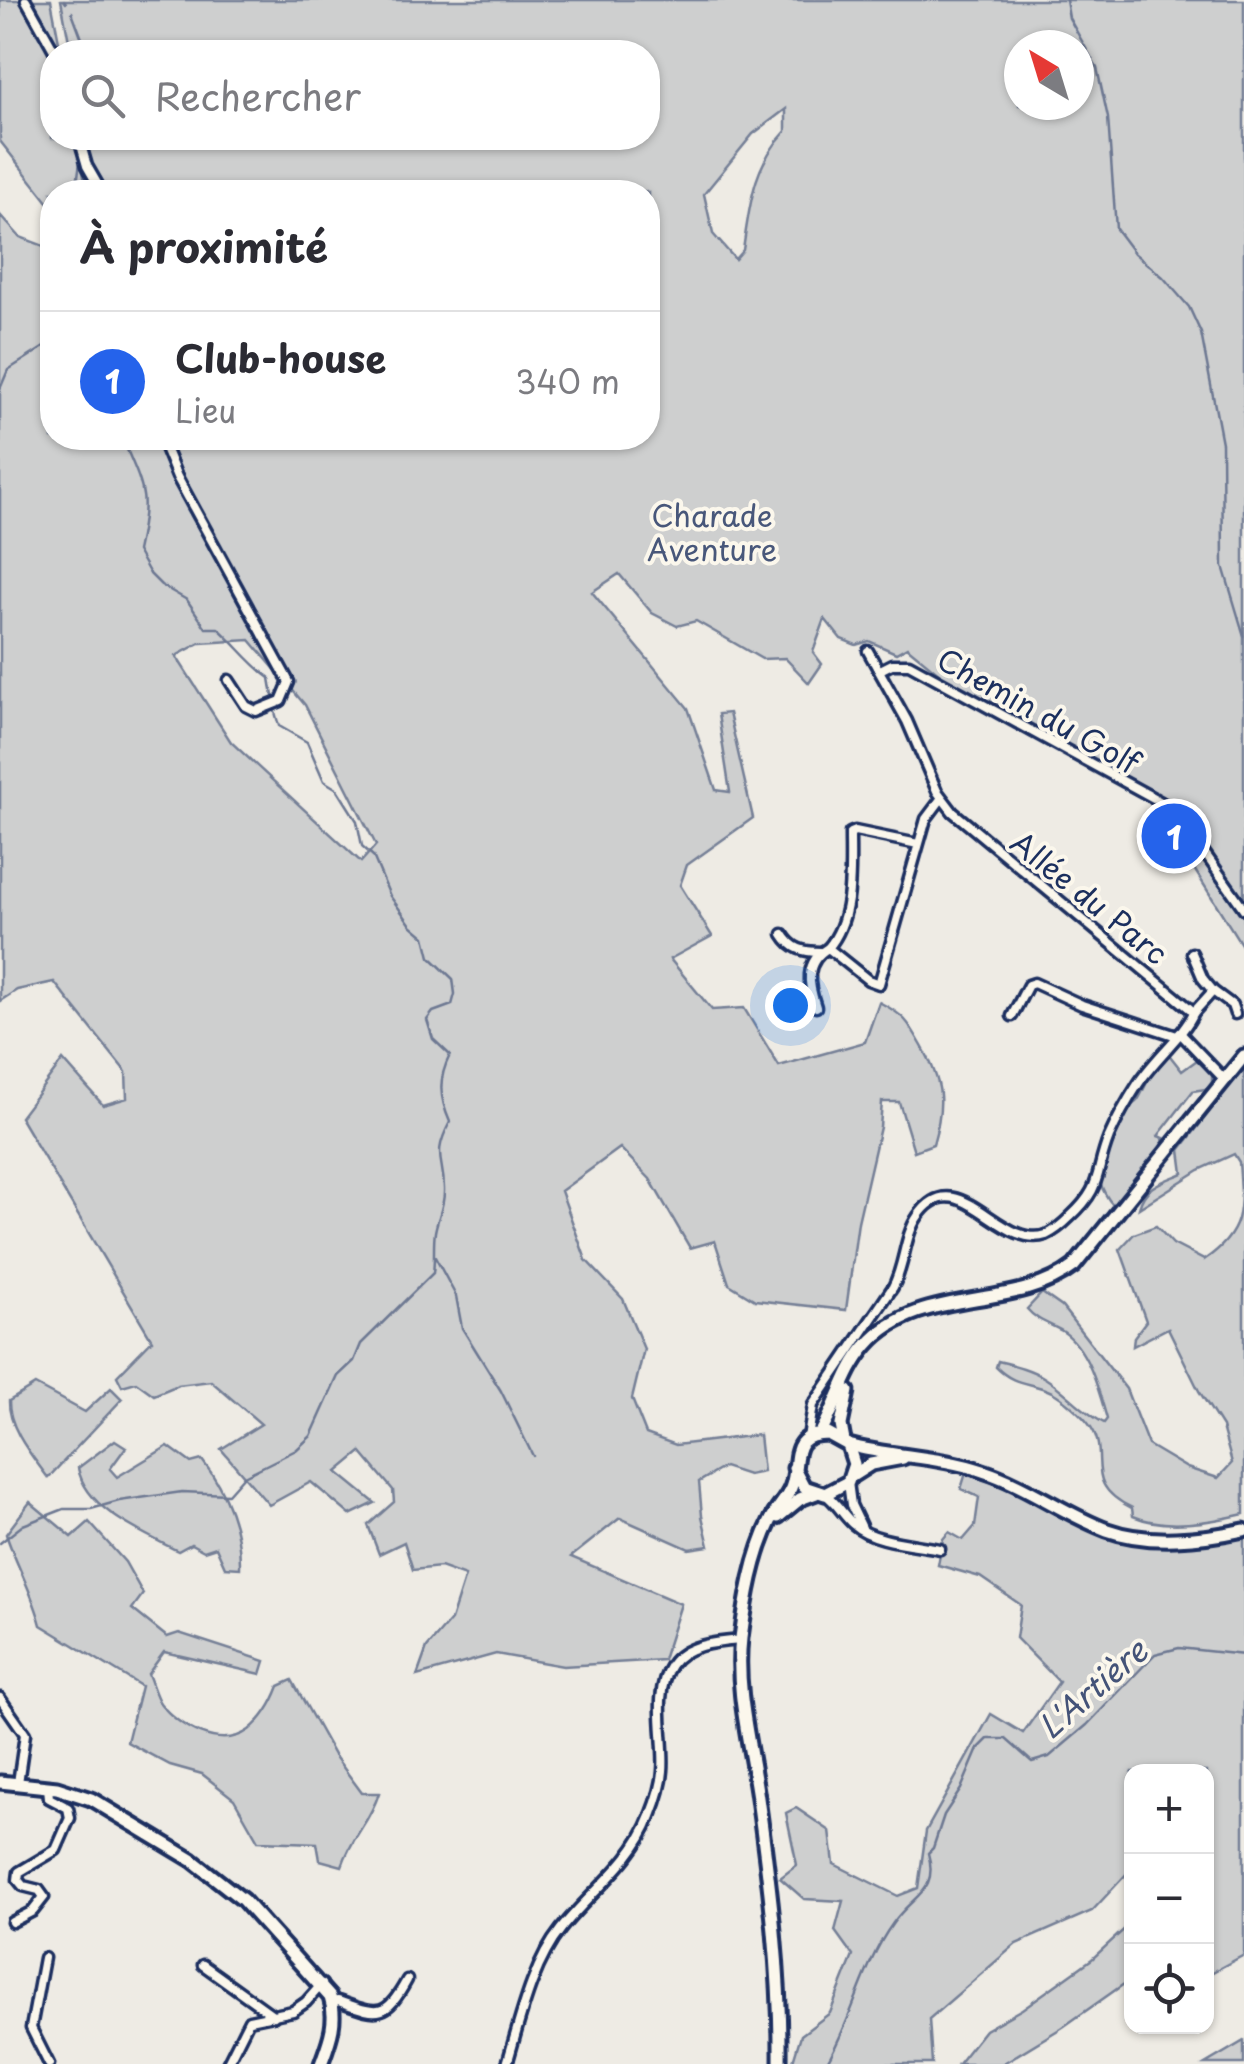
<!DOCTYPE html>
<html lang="fr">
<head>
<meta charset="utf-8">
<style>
  body { margin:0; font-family:"Playpen Sans",sans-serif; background:#f7f7f7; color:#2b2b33 }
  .controls { position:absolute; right:30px; bottom:30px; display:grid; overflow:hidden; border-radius:20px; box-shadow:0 2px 8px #0004 }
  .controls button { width:90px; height:90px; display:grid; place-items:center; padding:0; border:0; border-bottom:2px solid #e1e1e2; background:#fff; color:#2b2b33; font:50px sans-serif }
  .compass { position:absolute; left:1004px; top:30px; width:90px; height:90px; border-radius:50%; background:#fff; box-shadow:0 2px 8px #0004; rotate:322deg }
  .you { position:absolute; left:790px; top:1005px; width:35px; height:35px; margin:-25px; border:8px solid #fff; border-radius:50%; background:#1a73e8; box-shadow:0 0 0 15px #1a73e833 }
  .badge { display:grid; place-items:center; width:65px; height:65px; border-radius:50%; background:#2563eb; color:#fff; font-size:32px; font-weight:700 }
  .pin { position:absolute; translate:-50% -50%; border:5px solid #fff; box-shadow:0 2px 10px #0006 }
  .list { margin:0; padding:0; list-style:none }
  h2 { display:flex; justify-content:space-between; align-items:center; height:130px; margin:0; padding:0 40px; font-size:42px }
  h2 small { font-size:32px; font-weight:400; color:#7c7c81 }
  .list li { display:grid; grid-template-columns:65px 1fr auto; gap:30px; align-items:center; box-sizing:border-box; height:140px; padding:0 40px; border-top:2px solid #e1e1e2 }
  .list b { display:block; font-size:38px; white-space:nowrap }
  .list p { margin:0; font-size:32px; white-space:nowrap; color:#7c7c81 }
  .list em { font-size:32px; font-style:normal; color:#7c7c81 }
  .icon { flex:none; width:55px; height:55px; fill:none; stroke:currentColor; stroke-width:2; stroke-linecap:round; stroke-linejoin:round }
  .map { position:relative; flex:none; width:1244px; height:2064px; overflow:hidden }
  .search { position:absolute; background:#fff; box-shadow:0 2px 8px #0004; left:40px; top:40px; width:620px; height:110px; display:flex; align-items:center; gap:25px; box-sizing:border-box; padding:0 35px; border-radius:40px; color:#7c7c81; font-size:38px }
  .panel { position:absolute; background:#fff; box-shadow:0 2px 8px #0004; left:40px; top:180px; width:620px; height:270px; border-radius:40px }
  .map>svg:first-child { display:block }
</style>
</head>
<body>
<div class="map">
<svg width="1244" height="2064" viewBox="0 0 1244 2064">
  <rect width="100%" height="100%" fill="#eeebe4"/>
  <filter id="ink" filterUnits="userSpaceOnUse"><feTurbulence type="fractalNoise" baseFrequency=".01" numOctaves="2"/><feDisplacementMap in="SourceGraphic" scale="20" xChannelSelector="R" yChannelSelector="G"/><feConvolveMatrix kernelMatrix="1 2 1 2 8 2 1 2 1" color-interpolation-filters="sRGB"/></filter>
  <g filter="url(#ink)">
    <g fill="#cecfcf" stroke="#747f96" stroke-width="2.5" fill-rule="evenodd">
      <polygon points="0,0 51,0 61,52 52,52 52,138 76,138 87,192 52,192 52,207 0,141"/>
      <path d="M61 0H1244V949L1186 856 1205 842 1182 814 979 706 907 647 896 653 869 641 856 645 841 639 825 619 813 652 822 664 809 683 785 658 762 659 696 621 677 626 652 613 619 574 592 592 688 708 716 790 730 792 718 714 729 713 753 818 687 865 680 885 712 936 670 959 712 1010 744 1008 779 1066 865 1042 879 1002C904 1015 908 1021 922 1046 943 1083 945 1103 933 1144L914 1151 899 1102H882L880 1127 858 1222 846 1310 755 1300 729 1284 715 1241 690 1248 650 1179 620 1148 561 1191 586 1260 623 1299 644 1349 632 1399 646 1434 676 1445 759 1435 763 1472 748 1475 724 1467 699 1482 702 1516 709 1546 689 1549 620 1518 571 1557 681 1604 663 1660 563 1666 496 1654 417 1676 427 1648 451 1620 465 1576 440 1567 413 1570 404 1542 379 1554 368 1525 394 1502 393 1490 361 1452 337 1472 375 1503 350 1515 311 1482 269 1505 221 1449 261 1424 211 1381 178 1385 154 1395 136 1382 122 1386 117 1376 152 1340 20 1117 63 1060 103 1105 127 1098 126 1072 54 982 17 990 0 1001V215L20 237 52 249V438H648V298L657 284 648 277V192H96L86 138H648V52H71ZM1019 45H1079V105H1019ZM786 109V131C753 165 750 204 743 250L735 259 713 234 704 194 753 134ZM250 640 305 705 376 845 361 862 231 742 176 656 200 643Z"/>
      <path d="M1167 1052 1182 1071 1197 1060 1212 1074V1088L1193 1091 1158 1136 1164 1138 1158 1152 1114 1206C1108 1200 1100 1187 1100 1178 1099 1166 1118 1118 1126 1110 1130 1106 1135 1104 1138 1100 1148 1082 1152 1067 1167 1052Z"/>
      <path d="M1244 1067V1514C1210 1522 1166 1530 1133 1516L1132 1508C1078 1482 1114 1455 1088 1423 1080 1413 1063 1398 1052 1392 1029 1381 1016 1387 996 1367L998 1361C1014 1365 1031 1369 1045 1378 1066 1391 1082 1412 1104 1423L1107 1419C1099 1391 1088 1347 1062 1331 1050 1324 1036 1320 1027 1309L1042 1293 1062 1307 1126 1389 1148 1445 1187 1468 1218 1478 1232 1463 1222 1427 1199 1391 1168 1328 1133 1346 1134 1337 1146 1321 1120 1249 1134 1234 1156 1226 1173 1244 1204 1260C1244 1233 1243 1210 1239 1162L1234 1154 1199 1170 1139 1208C1145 1185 1162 1182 1183 1173L1180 1150Z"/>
      <path d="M35 1385 85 1412 111 1388 122 1399 48 1478C33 1457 8 1428 9 1401Z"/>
      <path d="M115 1440 126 1447 110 1469 117 1477 168 1446 191 1463 202 1460C226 1491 241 1529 240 1568L225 1567 216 1547 204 1551 191 1544 178 1551C143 1533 86 1510 78 1468Z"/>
      <polygon points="966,1473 1031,1497 1109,1538 1132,1543 1182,1545 1244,1537 1244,1955 1207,1975 1206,1772 1132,1772 1131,1869 1092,1911 1016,1944 929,2019 932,2064 792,2064 801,2035 830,2013 853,1956 835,1931 843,1901 804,1899 780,1878 797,1865 786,1813 796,1808 830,1831 834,1864 898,1896 918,1888 926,1831 991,1714 1023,1733 1059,1682 1016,1638 1021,1605 980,1577 938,1565 943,1539 949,1532 963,1540 975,1526 979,1497 961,1489"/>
      <path d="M30 1502 72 1537 89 1522 125 1562 143 1594 132 1609 167 1637 179 1633 265 1661 261 1674 164 1652 148 1674C152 1683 155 1695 160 1703 178 1727 220 1751 249 1730 263 1719 273 1702 279 1686L292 1680 334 1755 362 1793H379C369 1824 353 1834 342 1866L320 1860 317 1843 258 1841 234 1799 202 1774 170 1765 127 1742 141 1686 41 1625C33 1593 16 1565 6 1534Z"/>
      <polygon points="1131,1923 1131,1979 1063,2027 1002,2064 958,2064 985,2030 1022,2009 1092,1959"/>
      <polygon points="1244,2041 1244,2064 1205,2064"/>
    </g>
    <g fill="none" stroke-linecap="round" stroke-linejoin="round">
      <g stroke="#6d7892" stroke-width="2.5">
        <polyline points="64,0 66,3"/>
        <polyline points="1066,0 1069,18 1097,68 1108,118 1116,229 1134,253 1163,277 1189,307 1201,333 1222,443 1223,566 1244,636"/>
        <polyline points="72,12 87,52"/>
        <polyline points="81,154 77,184 91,192"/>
        <polyline points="0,389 8,370 52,342"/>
        <path d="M122 438C144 490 150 494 137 551L150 574 161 585 187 600 206 628H218C236 644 250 664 270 678L273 696"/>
        <polyline points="435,1257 456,1296 462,1328 501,1391 533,1456"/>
        <path d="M0 1543 23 1525 64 1509H91L119 1501 182 1492 228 1494 244 1476 296 1450 311 1436 338 1376 354 1361 361 1344 433 1273C435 1259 433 1244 435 1232 437 1219 444 1207 444 1192 445 1159 431 1158 450 1122 439 1097 438 1079 450 1055L433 1039 427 1020 433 1012 452 1005 455 994 453 979 430 957 425 937 411 925 390 896 373 856 362 846 357 821 337 789 324 781 307 742 279 726 275 712"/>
        <path d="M826 2064C853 2019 862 1966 893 1923 913 1894 939 1892 928 1853L933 1848 944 1815 961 1789 978 1749 988 1739H1006L1032 1762 1049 1757 1087 1725 1155 1654 1179 1648 1244 1655"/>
      </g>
      <g stroke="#1b2f5e" stroke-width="15">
        <g id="street">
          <polyline points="26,0 55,52"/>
          <polyline points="79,138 87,166 102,192"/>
          <polyline points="161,438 177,477 289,682 281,701 256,711 246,706 229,680"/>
          <polyline points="880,670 892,664 909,664 1161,802 1180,818 1244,909"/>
          <path d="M918 844 855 831 850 833C850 870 854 918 828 948L868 980 879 984 926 819 941 799"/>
          <path d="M783 934C792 949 803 952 820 952"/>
          <polyline points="1192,953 1203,979 1213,991 1194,1012"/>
          <polyline points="1213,991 1232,1005 1235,1014"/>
          <path d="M816 1007C808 984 804 962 828 948"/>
          <polyline points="1012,1016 1028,985 1034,983 1082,1005 1177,1036"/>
          <polyline points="1180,1033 1225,1080"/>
          <path d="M808 1438 813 1405 893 1287C905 1265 904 1236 918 1216 957 1159 1000 1251 1046 1235 1055 1231 1063 1224 1070 1217 1103 1187 1094 1175 1109 1137 1117 1119 1127 1101 1138 1084 1154 1059 1184 1035 1194 1012L953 812 937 791 907 721 868 651"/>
          <polyline points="848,1482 851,1505 862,1528"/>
          <path d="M825 1494C837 1503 843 1515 853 1524 873 1542 915 1544 940 1549"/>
          <polyline points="0,1698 25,1734 18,1783"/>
          <polyline points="12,1922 33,1911 44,1897 39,1890 23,1886 18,1880 19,1872 56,1850 70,1818 68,1808 49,1798 48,1787"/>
          <polyline points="44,1958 31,2028 49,2064"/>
          <polyline points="203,1965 274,2016"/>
          <path d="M332 2002 338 2001C378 2015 385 2020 407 1980"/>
          <polyline points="227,2064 249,2020 293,2011 306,2002 322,1984"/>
          <path d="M507 2064C520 2020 532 1965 561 1929 591 1891 633 1863 651 1816 657 1801 662 1787 663 1771 666 1740 652 1693 671 1665 685 1644 718 1642 741 1640"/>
        </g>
      </g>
      <g stroke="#1b2f5e" stroke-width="19">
        <g id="secondary">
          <path d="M820 1434C838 1404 844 1371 867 1345 921 1284 1013 1313 1074 1266L1244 1056"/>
          <polyline points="844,1441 841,1425 848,1391"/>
          <path d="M848 1445C892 1457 939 1456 983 1471 1027 1485 1064 1514 1107 1530 1148 1545 1203 1539 1244 1530"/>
          <polyline points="852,1476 871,1464 903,1458"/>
          <polyline points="778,1517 800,1499 816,1493"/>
          <path d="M0 1782 57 1788 91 1799 192 1860 243 1900 330 1997C338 2021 329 2042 321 2064"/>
          <path d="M780 2064C781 1974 770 1886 758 1798 751 1747 735 1690 741 1638 746 1599 753 1556 771 1520 776 1509 786 1500 791 1488 801 1463 786 1434 828 1434L848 1445 854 1464 848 1482 825 1494 804 1487 794 1468"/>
        </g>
      </g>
      <use href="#street" stroke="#fbf7ec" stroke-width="8"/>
      <use href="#secondary" stroke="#fbf7ec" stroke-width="11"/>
    </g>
  </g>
  <g text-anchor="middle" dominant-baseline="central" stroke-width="8" stroke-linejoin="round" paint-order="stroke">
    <g font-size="30" fill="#48577a" stroke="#fbf7ec">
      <text x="712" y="514">Charade<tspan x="712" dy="34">Aventure</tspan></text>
    </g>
    <g font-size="30" fill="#1b2f5e" stroke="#fbf7ec">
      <text transform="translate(1039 710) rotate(29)">Chemin du Golf</text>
      <text transform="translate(1090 897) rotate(39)">Allée du Parc</text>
    </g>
    <g font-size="32" font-style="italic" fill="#445378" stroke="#fbf7ec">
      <text transform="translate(1092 1688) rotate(-41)">L'Artière</text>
    </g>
  </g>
</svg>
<div class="controls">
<button>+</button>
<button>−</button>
<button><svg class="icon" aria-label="locate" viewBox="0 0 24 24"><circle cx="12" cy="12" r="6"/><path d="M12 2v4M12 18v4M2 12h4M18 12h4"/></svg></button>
</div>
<svg class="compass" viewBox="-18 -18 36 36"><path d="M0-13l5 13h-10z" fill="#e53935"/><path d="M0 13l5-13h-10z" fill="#7c7c81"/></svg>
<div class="you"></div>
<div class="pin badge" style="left:1174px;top:836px">1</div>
<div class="search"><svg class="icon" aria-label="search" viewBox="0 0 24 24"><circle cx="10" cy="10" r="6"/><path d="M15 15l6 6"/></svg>Rechercher</div>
<section class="panel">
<h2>À proximité<small></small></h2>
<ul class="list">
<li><span class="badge">1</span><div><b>Club-house</b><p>Lieu</p></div><em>340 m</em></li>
</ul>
</section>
</div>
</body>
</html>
